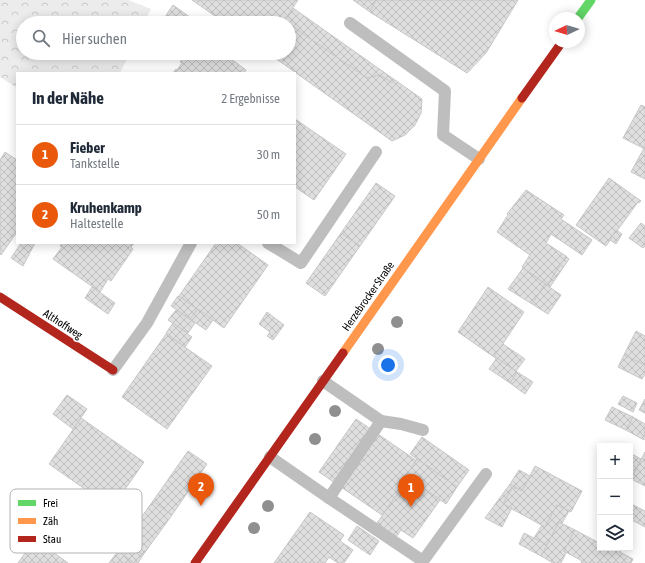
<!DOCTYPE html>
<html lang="de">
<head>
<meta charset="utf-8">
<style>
  body { margin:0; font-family:"Asap Condensed",sans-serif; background:#f6f6f7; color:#1f2937 }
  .controls { position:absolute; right:12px; bottom:12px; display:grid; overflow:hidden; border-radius:0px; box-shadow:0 2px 10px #0003 }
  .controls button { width:36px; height:36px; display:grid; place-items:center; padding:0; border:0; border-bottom:1px solid #e0e1e3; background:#fff; color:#1f2937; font:20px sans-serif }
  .compass { position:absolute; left:549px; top:12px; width:36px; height:36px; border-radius:50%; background:#fff; box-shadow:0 2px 10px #0003; rotate:266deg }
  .you { position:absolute; left:388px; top:365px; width:14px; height:14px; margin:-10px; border:3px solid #fff; border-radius:50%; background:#1a73e8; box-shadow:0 0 0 6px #1a73e833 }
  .badge { display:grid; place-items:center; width:26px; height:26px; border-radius:50%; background:#ea580c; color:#fff; font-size:13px; font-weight:700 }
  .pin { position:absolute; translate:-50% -33px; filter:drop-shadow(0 1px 2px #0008) }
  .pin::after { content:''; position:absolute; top:21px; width:14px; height:12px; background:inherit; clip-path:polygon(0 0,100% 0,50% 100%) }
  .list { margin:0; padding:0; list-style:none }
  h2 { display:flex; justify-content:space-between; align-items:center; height:52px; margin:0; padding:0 16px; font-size:17px }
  h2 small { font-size:13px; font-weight:400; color:#747a83 }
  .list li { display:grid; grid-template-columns:26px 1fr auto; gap:12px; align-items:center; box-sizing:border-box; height:60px; padding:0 16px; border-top:1px solid #e0e1e3 }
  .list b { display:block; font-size:15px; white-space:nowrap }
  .list p { margin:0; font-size:13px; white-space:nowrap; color:#747a83 }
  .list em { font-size:13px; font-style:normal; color:#747a83 }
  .icon { flex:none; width:22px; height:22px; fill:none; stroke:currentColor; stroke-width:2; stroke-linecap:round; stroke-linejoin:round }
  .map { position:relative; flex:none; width:645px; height:563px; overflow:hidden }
  .search { position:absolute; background:#fff; box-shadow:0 2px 10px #0003; left:16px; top:16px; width:280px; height:44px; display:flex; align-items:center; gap:10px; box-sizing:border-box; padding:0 14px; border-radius:22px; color:#747a83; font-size:15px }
  .panel { position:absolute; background:#fff; box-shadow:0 2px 10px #0003; left:16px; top:72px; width:280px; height:172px; border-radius:0px }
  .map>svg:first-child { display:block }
</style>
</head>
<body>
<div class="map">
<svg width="645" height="563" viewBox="0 0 645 563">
  <defs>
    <pattern id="forest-crowns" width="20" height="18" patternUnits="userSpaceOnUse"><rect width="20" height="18" fill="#ececec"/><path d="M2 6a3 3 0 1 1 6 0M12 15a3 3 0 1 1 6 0" fill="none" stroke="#c9c9c9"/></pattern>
    <pattern id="building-cross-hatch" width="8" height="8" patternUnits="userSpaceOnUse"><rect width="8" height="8" fill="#dfdfdf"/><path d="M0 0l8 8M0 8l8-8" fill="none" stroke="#bebebe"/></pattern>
  </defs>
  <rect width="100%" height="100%" fill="#fff"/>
  <polygon fill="url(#forest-crowns)" points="0,0 128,0 151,9 144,23 23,23 23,53 130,53 120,73 17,73 17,88 0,77"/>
  <g fill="url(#building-cross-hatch)" stroke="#c7c7c7">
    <polygon points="192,0 298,0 284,21 287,23 225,23"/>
    <polygon points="353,0 376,0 370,12"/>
    <polygon points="376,0 518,0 486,53 467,73 370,12"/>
    <polygon points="173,5 198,23 161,23"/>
    <polygon points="293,8 395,80 392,83 380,75 367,78 284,21"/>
    <polygon points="289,24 367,78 380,75 392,83 395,80 422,99 421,113 415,125 405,135 392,141 268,53 289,53"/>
    <polygon points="187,53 223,53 246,70 244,73 173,73 176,69 177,70 182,63 180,62"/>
    <polygon points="641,105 645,107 645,149 623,138"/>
    <polygon points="295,119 346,154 314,200 295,187"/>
    <polygon points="644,148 645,149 645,165 637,161"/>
    <polygon points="5,152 17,160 17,232 1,255 0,254 0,160"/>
    <polygon points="637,161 645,165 645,179 631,172"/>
    <polygon points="609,178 641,201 639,203 638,202 606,246 576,225"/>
    <polygon points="376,183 395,196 360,246 341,233"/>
    <polygon points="526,190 564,215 561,219 592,240 582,255 551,234 546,243 566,256 547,285 522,267 530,255 497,232 508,215 507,214"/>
    <polygon points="641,223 645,226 645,246 643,248 629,238"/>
    <polygon points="616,230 622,234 616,244 610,240"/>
    <polygon points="341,233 360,246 325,296 306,283"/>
    <polygon points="21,243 35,243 23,266 11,258"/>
    <polygon points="62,243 134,243 131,247 133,249 111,281 108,279 100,292 53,259 62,247 60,246"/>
    <polygon points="216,243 237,243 268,265 224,328 179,296"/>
    <polygon points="566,256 569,259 550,287 547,285"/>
    <polygon points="523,268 545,284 532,304 508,289"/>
    <polygon points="545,284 561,295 548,314 532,304"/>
    <polygon points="92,287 115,303 108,314 85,298"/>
    <polygon points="488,287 524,312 494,357 458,332"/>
    <polygon points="178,296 197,309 191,319 171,306"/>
    <polygon points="198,309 213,320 206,330 190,319"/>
    <polygon points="176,310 195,323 188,333 168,320"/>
    <polygon points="267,312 284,325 273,340 267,336 270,332 259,324"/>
    <polygon points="173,323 192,337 185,347 166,333"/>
    <polygon points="636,331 645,336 645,365 624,355"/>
    <polygon points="166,334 212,366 167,429 122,397"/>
    <polygon points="503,344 525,359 516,371 494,356"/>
    <polygon points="624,355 645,365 645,374 642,379 618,367"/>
    <polygon points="494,356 517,372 510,383 489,369 496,359"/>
    <polygon points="517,372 533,382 525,394 510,383"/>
    <polygon points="67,395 87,409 73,429 53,414"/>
    <polygon points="623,396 637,403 633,412 618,404"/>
    <polygon points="645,399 645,413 639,410"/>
    <polygon points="612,407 633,417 626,430 605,420"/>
    <polygon points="633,417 645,424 644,440 626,430"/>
    <polygon points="81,418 144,462 112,508 49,464"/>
    <polygon points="356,419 417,461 406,476 409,478 382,515 319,472"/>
    <polygon points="422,437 469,470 457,487 410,454"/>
    <polygon points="188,451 207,464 172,515 153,501"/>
    <polygon points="645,452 645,486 631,479"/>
    <polygon points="630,453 641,459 632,477 630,476"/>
    <polygon points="417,459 457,487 446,504 406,476"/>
    <polygon points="535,466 582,491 571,512 557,505 545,527 503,504 512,488 517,488 522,491"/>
    <polygon points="519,470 530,476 522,491 510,484"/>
    <polygon points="409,478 440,500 413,538 401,530 396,537 377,523"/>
    <polygon points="510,484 517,488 512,488 503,504 512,508 502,527 485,518"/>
    <polygon points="153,501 172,515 143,555 124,541"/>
    <polygon points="557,505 569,511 562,523 559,522 547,545 534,538 542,525 545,527"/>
    <polygon points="633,505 645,511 645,527 630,519 630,511"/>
    <polygon points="310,512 344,535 340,541 353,550 344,563 338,563 329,557 325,563 274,563"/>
    <polygon points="559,522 575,530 564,551 566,553 561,563 553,563 541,556"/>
    <polygon points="357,526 379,541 370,555 348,540"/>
    <polygon points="575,530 599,543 600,541 600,548 623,548 620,552 633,559 631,563 581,563 582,561 564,551"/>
    <polygon points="524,533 547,545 541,556 519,544"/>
    <polygon points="35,539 68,563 18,563"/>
    <polygon points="124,541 143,555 138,563 134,563 118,551"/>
    <polygon points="118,551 134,563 109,563"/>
  </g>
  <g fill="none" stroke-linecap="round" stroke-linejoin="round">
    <g stroke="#bebebe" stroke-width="12">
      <polyline points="350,23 445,91 443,135 479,159"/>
      <polyline points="268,243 301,263 376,152"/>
      <polyline points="113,370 147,323 191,243"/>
      <polyline points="381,421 401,424 423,430"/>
      <polyline points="270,457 329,498 381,421 323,381"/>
      <polyline points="329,498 423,561 486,474"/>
    </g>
    <polyline stroke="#63d668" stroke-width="9" points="578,18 591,0"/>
    <polyline stroke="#ff974d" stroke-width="9" points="343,353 522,98"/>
    <g stroke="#b3261e" stroke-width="9">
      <polyline points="522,98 562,42"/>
      <polyline points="0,297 113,370"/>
      <polyline points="195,563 343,353"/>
    </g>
  </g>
  <g fill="#8f8f8f">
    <circle cx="397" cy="322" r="6"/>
    <circle cx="378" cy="349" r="6"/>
    <circle cx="335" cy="411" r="6"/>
    <circle cx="315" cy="439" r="6"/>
    <circle cx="268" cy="506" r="6"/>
    <circle cx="254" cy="528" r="6"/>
  </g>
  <g text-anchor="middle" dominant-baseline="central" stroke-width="3.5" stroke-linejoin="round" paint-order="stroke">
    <g font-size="11" fill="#000" stroke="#fff">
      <text transform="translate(368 296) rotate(-55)">Herzebrocker Straße</text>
      <text transform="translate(63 324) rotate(33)">Althoffweg</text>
    </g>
  </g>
  <rect x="10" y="489" width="132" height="64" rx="6" fill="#fff" stroke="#b2b2b2" stroke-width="1"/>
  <rect x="18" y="500" width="18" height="6" fill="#63d668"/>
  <rect x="18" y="518" width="18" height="6" fill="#ff974d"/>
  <rect x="18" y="536" width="18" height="6" fill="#b3261e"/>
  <g font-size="11" fill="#000">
    <text x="43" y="507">Frei</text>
    <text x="43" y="525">Zäh</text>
    <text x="43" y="543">Stau</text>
  </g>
</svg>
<div class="controls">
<button>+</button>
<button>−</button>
<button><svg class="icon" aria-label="layers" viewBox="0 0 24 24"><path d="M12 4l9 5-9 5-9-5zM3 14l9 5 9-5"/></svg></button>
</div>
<svg class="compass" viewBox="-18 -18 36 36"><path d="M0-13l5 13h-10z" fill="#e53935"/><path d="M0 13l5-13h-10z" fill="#747a83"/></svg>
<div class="you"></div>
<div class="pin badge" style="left:411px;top:507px">1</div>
<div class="pin badge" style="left:201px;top:506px">2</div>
<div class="search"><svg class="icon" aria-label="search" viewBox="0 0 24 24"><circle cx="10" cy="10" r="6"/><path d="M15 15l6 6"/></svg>Hier suchen</div>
<section class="panel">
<h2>In der Nähe<small>2 Ergebnisse</small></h2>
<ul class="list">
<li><span class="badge">1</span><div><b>Fieber</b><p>Tankstelle</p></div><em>30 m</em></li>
<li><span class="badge">2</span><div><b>Kruhenkamp</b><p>Haltestelle</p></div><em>50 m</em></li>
</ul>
</section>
</div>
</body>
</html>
